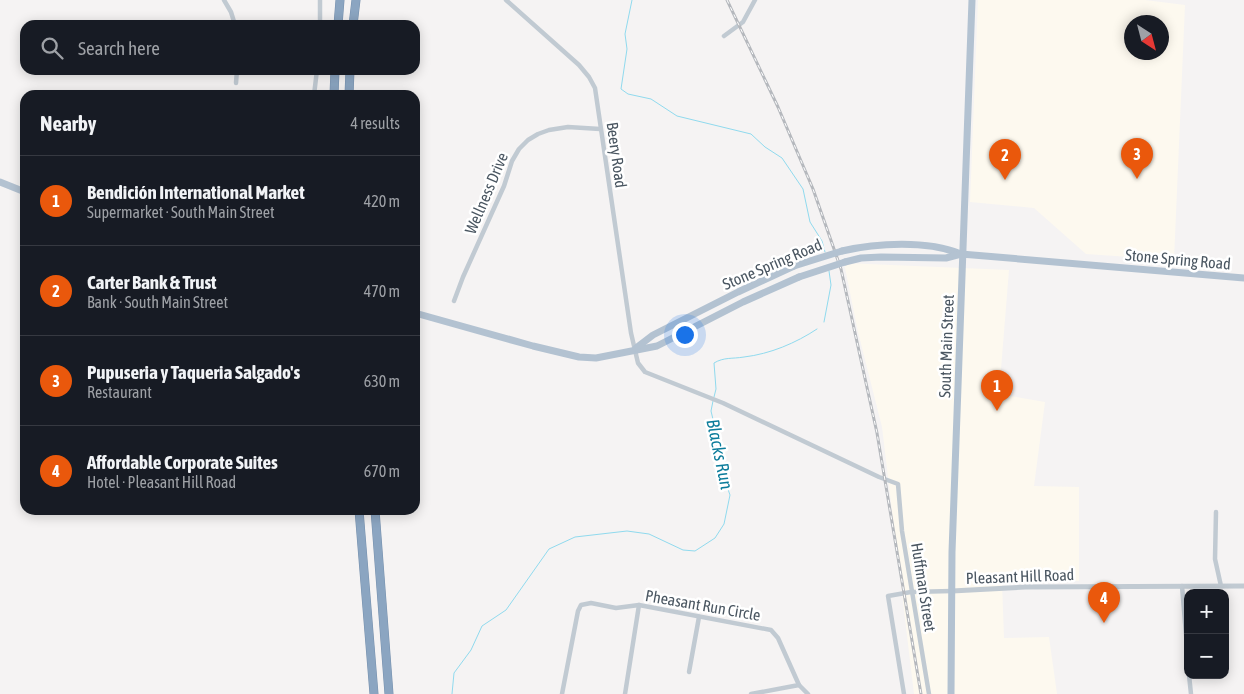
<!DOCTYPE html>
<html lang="en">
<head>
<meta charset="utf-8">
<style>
  body { margin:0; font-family:"Asap Condensed",sans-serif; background:#242831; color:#f1f3f6 }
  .controls { position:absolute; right:15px; bottom:15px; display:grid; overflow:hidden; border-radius:10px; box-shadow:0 2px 12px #0003 }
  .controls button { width:45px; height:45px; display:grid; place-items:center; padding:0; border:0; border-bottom:1px solid #363941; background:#171b24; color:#f1f3f6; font:25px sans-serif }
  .compass { position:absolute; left:1124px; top:15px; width:45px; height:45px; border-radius:50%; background:#171b24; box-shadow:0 2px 12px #0003; rotate:144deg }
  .you { position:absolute; left:684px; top:334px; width:18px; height:18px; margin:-12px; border:4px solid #fff; border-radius:50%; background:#1a73e8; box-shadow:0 0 0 8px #1a73e833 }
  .badge { display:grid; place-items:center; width:32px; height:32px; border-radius:50%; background:#ea580c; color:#fff; font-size:16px; font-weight:700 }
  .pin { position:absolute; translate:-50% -41px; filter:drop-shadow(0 1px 2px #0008) }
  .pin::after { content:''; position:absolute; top:26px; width:18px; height:15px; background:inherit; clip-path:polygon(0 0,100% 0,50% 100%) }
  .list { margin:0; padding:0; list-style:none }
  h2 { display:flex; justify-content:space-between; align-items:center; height:65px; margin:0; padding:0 20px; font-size:21px }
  h2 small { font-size:16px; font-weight:400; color:#9ea1a6 }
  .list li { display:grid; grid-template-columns:32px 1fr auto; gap:15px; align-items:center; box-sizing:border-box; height:90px; padding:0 20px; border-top:1px solid #363941 }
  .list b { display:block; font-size:19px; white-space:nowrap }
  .list p { margin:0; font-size:16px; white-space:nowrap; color:#9ea1a6 }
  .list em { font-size:16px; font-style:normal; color:#9ea1a6 }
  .icon { flex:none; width:28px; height:28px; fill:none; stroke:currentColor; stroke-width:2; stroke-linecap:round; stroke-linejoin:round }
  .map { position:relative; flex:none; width:1244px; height:694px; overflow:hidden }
  .search { position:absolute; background:#171b24; box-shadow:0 2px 12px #0003; left:20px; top:20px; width:400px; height:55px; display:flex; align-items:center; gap:12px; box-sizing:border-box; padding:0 18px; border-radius:15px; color:#9ea1a6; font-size:19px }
  .panel { position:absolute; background:#171b24; box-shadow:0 2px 12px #0003; left:20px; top:90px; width:400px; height:425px; border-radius:15px }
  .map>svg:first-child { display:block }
</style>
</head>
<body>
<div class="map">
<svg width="1244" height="694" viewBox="0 0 1244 694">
  <rect width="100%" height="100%" fill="#f5f3f3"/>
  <g fill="#fdf9ef" fill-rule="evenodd">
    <path d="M978 0H1145L1185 5 1174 260 1086 254 1034 208 970 202ZM1132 22H1162V52H1132Z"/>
    <polygon points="844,263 1009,270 999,394 1045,402 1034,486 1079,487 1079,581 1002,582 1004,638 1049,637 1057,694 914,694 882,427 858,332"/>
  </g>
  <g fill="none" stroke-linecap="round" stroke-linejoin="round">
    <g stroke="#90daee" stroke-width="1">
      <polyline points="632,0 625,34 627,49 621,89 628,94 651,99 677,116 751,134 765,147 782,158 803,189 810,222 822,241 825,252"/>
      <polyline points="824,322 831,285 829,271"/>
      <path d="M714 397 716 389 714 363C724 357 732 359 744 357 770 354 796 343 817 329"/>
      <polyline points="452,694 454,673 471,650 482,626 506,610 549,549 575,537 627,531 649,534 683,550 695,551 715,538 724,524 730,495 719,464 716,447 716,432 711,411 713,401"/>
    </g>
    <g stroke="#7690ad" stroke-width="9">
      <g id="motorway">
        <polyline points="338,25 340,0"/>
        <polyline points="353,25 356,0"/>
        <polyline points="334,95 335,70"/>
        <polyline points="349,95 350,70"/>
        <polyline points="359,510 374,694"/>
        <polyline points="375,510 389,694"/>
      </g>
    </g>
    <g stroke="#c1cad2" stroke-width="4.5">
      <polyline points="224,0 231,12 235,25"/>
      <polyline points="506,0 579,65 589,77 595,88 631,333 638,363 645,372 723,403 879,477 898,484 902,531 929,694"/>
      <polyline points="320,25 320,0"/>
      <polyline points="724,36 743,22 755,0"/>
      <polyline points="236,83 237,70"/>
      <polyline points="314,95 317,70"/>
      <polyline points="454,301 463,277 504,186 512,161 519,149 528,140 538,134 549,130 568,127 600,129"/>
      <polyline points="1216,512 1215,559 1221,586"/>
      <polyline points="1182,586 1188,658"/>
      <polyline points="689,672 699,617"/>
      <polyline points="1189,675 1191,694"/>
      <polyline points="799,685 808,694"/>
      <polyline points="562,694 578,611 581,605 591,603 616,608 639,605 771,630 778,638 799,685 751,694"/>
      <polyline points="625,694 639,605"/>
      <polyline points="904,694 888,596 911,592 952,591"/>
    </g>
    <polyline stroke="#c1cad2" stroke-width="5" points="952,591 1025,587 1244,586"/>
    <g stroke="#b3c2d1" stroke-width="7">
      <polyline points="0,182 25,192"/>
      <path d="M842 251C876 243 928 240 961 254L1244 278"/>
      <polyline points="845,262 861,258 881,257 946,258 961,254"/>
      <polyline points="415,313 533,346 579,357 596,358 657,346 743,302 799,277"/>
      <polyline points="636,348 653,335 738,292 794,266"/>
      <polyline points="951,694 952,552 972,0"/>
    </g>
    <use href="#motorway" stroke="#8ba5c1" stroke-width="8"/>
    <g stroke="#b5b8bd" stroke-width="3">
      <polyline id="rail" points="727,0 778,107 813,189 841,269 877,433 921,694"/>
    </g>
    <use href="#rail" stroke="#fff" stroke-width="1" stroke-dasharray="4" stroke-linecap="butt"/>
    <g stroke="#b3c2d1" stroke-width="7">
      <polyline points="794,266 842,251"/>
      <polyline points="799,277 845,262"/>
    </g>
  </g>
  <g text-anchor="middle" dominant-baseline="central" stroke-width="5" stroke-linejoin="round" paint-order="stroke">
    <g font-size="16" fill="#4a5661" stroke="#fff">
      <text transform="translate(617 155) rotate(82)">Beery Road</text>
      <text transform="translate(486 193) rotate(-67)">Wellness Drive</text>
      <text transform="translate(1178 259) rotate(5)">Stone Spring Road</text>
      <text transform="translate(772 264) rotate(-23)">Stone Spring Road</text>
      <text transform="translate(946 346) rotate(-88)">South Main Street</text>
      <text transform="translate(1020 576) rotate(-2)">Pleasant Hill Road</text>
      <text transform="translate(924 587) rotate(81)">Huffman Street</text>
      <text transform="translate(703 605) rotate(10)">Pheasant Run Circle</text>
    </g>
    <g font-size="18" font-style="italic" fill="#0c7c9b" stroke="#fff">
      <text transform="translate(720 454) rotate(78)">Blacks Run</text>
    </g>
  </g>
</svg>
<div class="controls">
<button>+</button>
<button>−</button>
</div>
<svg class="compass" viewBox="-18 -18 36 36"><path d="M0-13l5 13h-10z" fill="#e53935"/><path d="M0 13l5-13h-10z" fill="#9ea1a6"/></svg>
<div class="you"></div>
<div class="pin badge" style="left:997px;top:411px">1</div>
<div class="pin badge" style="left:1005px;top:180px">2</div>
<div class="pin badge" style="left:1137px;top:179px">3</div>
<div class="pin badge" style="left:1104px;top:623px">4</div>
<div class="search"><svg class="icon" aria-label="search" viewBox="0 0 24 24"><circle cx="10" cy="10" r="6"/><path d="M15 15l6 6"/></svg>Search here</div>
<section class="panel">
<h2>Nearby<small>4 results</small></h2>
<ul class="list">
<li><span class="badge">1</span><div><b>Bendición International Market</b><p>Supermarket · South Main Street</p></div><em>420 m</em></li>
<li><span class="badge">2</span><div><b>Carter Bank &amp; Trust</b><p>Bank · South Main Street</p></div><em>470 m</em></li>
<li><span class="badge">3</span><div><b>Pupuseria y Taqueria Salgado's</b><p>Restaurant</p></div><em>630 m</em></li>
<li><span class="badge">4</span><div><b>Affordable Corporate Suites</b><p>Hotel · Pleasant Hill Road</p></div><em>670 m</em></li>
</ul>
</section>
</div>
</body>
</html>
